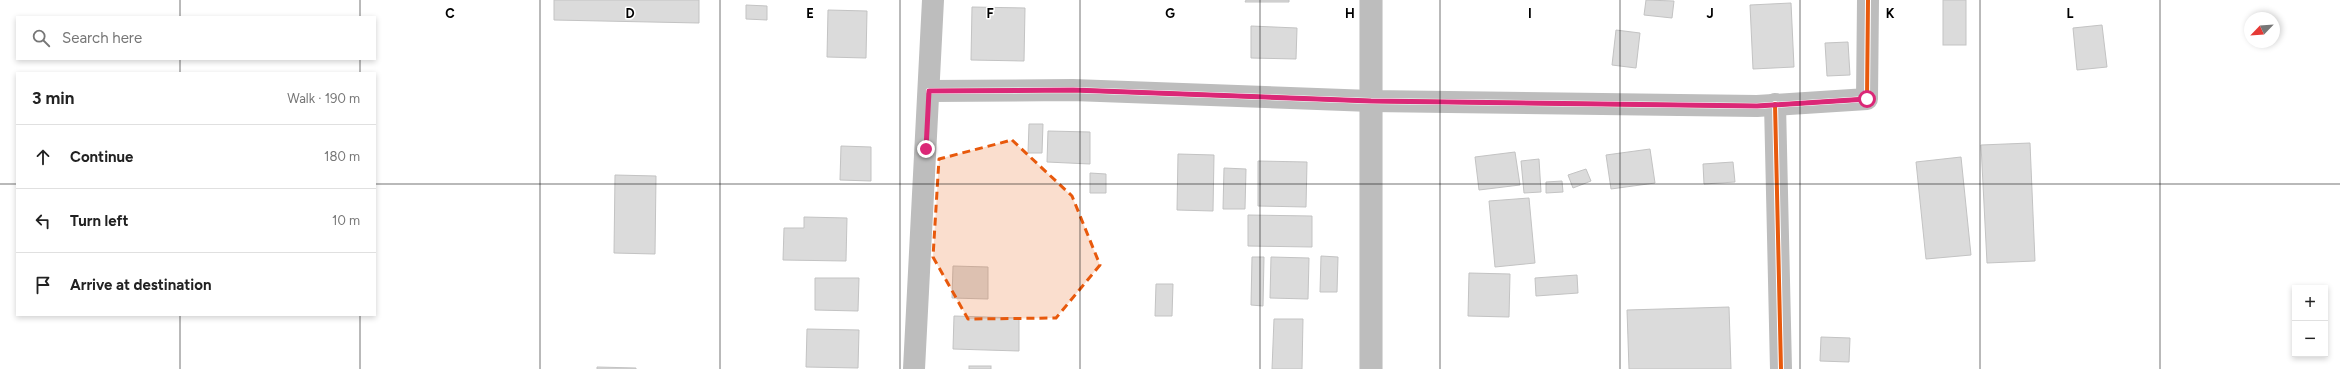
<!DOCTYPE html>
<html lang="en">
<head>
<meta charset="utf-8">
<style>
  body { margin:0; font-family:Figtree,sans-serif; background:#f6f6f6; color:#222 }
  .controls { position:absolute; right:12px; bottom:12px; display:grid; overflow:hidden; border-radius:0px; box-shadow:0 2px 6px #0003 }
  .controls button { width:36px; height:36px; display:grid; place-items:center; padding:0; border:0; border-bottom:1px solid #e0e0e0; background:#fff; color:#222; font:20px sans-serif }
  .compass { position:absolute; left:2244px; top:12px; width:36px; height:36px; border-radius:50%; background:#fff; box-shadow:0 2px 6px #0003; rotate:245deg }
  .stop { position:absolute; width:12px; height:12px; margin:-9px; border:3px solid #db2777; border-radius:50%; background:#fff }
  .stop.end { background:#db2777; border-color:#fff; box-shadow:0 1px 4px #0008 }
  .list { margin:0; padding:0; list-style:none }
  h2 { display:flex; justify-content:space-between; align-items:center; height:52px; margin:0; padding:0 16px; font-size:17px }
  h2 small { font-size:13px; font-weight:400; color:#767676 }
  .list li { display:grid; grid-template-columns:26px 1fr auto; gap:12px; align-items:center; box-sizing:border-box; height:64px; padding:0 16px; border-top:1px solid #e0e0e0 }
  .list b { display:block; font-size:15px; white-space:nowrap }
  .list em { font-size:13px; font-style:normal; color:#767676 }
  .icon { flex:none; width:22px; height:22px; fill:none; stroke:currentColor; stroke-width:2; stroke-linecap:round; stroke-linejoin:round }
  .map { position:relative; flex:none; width:2340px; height:369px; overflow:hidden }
  .search { position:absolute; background:#fff; box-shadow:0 2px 6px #0003; left:16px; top:16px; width:360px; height:44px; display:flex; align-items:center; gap:10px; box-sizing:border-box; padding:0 14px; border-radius:0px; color:#767676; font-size:15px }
  .panel { position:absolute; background:#fff; box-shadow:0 2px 6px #0003; left:16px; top:72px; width:360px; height:244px; border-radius:0px }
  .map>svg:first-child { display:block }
</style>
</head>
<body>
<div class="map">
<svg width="2340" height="369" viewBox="0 0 2340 369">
  <rect width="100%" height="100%" fill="#fff"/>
  <g fill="#dbdbdb" stroke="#c3c3c3">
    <polygon points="554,0 699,0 699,23 554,20"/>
    <polygon points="1246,0 1289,0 1289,2 1245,2"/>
    <polygon points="1646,0 1674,1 1672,18 1644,15"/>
    <rect x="1943" y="0" width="23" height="45"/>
    <polygon points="1791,3 1794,67 1753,69 1750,5"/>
    <polygon points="746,5 767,6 767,20 746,19"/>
    <polygon points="972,7 1025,8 1024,61 971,60"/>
    <polygon points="828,10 867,11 866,58 827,57"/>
    <polygon points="2102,25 2107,67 2077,70 2073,28"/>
    <polygon points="1251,26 1297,28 1296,59 1251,58"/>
    <polygon points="1616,30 1640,33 1636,68 1612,65"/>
    <polygon points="1848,42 1850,75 1827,76 1825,43"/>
    <polygon points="1029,124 1043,124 1042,153 1028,153"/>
    <polygon points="1048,131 1090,132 1090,164 1047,162"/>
    <polygon points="2030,143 2035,261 1987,263 1981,145"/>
    <polygon points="841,146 871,147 871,181 840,180"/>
    <polygon points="1650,149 1655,183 1611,189 1606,155"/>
    <polygon points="1515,152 1520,185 1479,190 1475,157"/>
    <polygon points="1178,154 1214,155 1213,211 1177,210"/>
    <polygon points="1961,157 1971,255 1926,259 1916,162"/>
    <polygon points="1539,159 1541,192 1524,193 1521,161"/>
    <polygon points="1258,161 1307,162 1306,207 1258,206"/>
    <polygon points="1733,162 1735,182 1704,184 1703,164"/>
    <polygon points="1224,168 1246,169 1245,209 1223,209"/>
    <polygon points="1586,169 1591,181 1573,188 1568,175"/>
    <polygon points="1090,173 1106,174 1106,193 1090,193"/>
    <polygon points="615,175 656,176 655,254 614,253"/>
    <polygon points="1562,181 1563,192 1546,193 1546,182"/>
    <polygon points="1529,198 1535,263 1495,267 1489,201"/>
    <polygon points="1248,215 1312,216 1312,247 1248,246"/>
    <polygon points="804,217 847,218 846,261 783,260 784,228 804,228"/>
    <polygon points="1321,256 1338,257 1337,292 1320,292"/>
    <polygon points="1252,257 1264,257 1263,306 1251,305"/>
    <polygon points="1271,257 1309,258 1308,299 1270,298"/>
    <polygon points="953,266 988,267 988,299 952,298"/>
    <polygon points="1469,273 1510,274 1509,317 1468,316"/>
    <polygon points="1577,275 1578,293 1536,296 1535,278"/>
    <polygon points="815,278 859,278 858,311 815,310"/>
    <polygon points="1156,284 1173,284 1172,316 1155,316"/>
    <polygon points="1729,307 1731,369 1629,369 1627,310"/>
    <polygon points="954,316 1019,318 1019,351 953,349"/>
    <polygon points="1274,319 1303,319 1302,369 1272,369"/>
    <polygon points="807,329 859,330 858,368 806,367"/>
    <polygon points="1821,337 1850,338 1849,362 1820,361"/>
    <rect x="969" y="366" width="22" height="3"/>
    <polygon points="597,367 636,368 636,369 597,369"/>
  </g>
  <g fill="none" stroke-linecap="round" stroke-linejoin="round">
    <g stroke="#dbdbdb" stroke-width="24">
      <polyline id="highway" points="1371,0 1371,369"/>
    </g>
    <g stroke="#bdbdbd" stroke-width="22">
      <polyline points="929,91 1073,90 1371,101 1757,106 1867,99 1868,0"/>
      <polyline points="1775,104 1781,369"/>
      <polyline points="914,369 933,0"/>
    </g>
    <use href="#highway" stroke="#bdbdbd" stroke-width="22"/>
    <g stroke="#fff" stroke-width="6">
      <g id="cycleway">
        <polyline points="929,91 1073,90 1371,101 1757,106 1867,99 1868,0"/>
        <polyline points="1775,104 1781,369"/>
      </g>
    </g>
    <use href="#cycleway" stroke="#e8590c" stroke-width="4"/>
  </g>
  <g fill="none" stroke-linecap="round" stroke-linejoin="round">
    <polyline stroke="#db2777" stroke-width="5" points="926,149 929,91 1073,90 1371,101 1757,106 1867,99"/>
  </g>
  <path fill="#e8590c" fill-opacity="0.2" stroke="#e8590c" stroke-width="3" stroke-dasharray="8 5" stroke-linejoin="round" d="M1012 140 1072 196 1100 265 1056 318 968 319 933 257 939 159Z"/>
  <path fill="none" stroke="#000" stroke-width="1" stroke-opacity="0.55" d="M180 0V17M360 0V17M540 0V369M720 0V369M900 0V369M1080 0V369M1260 0V369M1440 0V369M1620 0V369M1800 0V369M1980 0V369M2160 0V369M180 59V73M360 59V73M0 184H17M375 184H2340M180 315V369M360 315V369"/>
  <g font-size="13" text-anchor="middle" font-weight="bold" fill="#000" stroke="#fff" stroke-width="3" stroke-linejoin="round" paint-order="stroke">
    <text x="450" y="18">C</text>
    <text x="630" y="18">D</text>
    <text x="810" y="18">E</text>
    <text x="990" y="18">F</text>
    <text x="1170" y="18">G</text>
    <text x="1350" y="18">H</text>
    <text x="1530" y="18">I</text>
    <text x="1710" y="18">J</text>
    <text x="1890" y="18">K</text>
    <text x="2070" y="18">L</text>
  </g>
</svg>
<div class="controls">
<button>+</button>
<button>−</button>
</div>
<svg class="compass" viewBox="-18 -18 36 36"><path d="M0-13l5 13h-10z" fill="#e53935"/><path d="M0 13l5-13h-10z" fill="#767676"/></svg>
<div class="stop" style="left:1867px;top:99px"></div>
<div class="stop end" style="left:926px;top:149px"></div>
<div class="search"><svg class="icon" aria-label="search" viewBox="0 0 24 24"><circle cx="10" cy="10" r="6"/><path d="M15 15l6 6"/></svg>Search here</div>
<section class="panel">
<h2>3 min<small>Walk · 190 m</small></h2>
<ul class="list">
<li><svg class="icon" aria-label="ahead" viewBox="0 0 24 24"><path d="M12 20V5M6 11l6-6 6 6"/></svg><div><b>Continue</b></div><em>180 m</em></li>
<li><svg class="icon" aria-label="left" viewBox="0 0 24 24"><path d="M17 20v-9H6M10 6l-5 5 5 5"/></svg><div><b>Turn left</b></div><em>10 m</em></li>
<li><svg class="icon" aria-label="arrive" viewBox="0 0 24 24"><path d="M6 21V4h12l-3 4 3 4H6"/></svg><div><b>Arrive at destination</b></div></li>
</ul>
</section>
</div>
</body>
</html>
